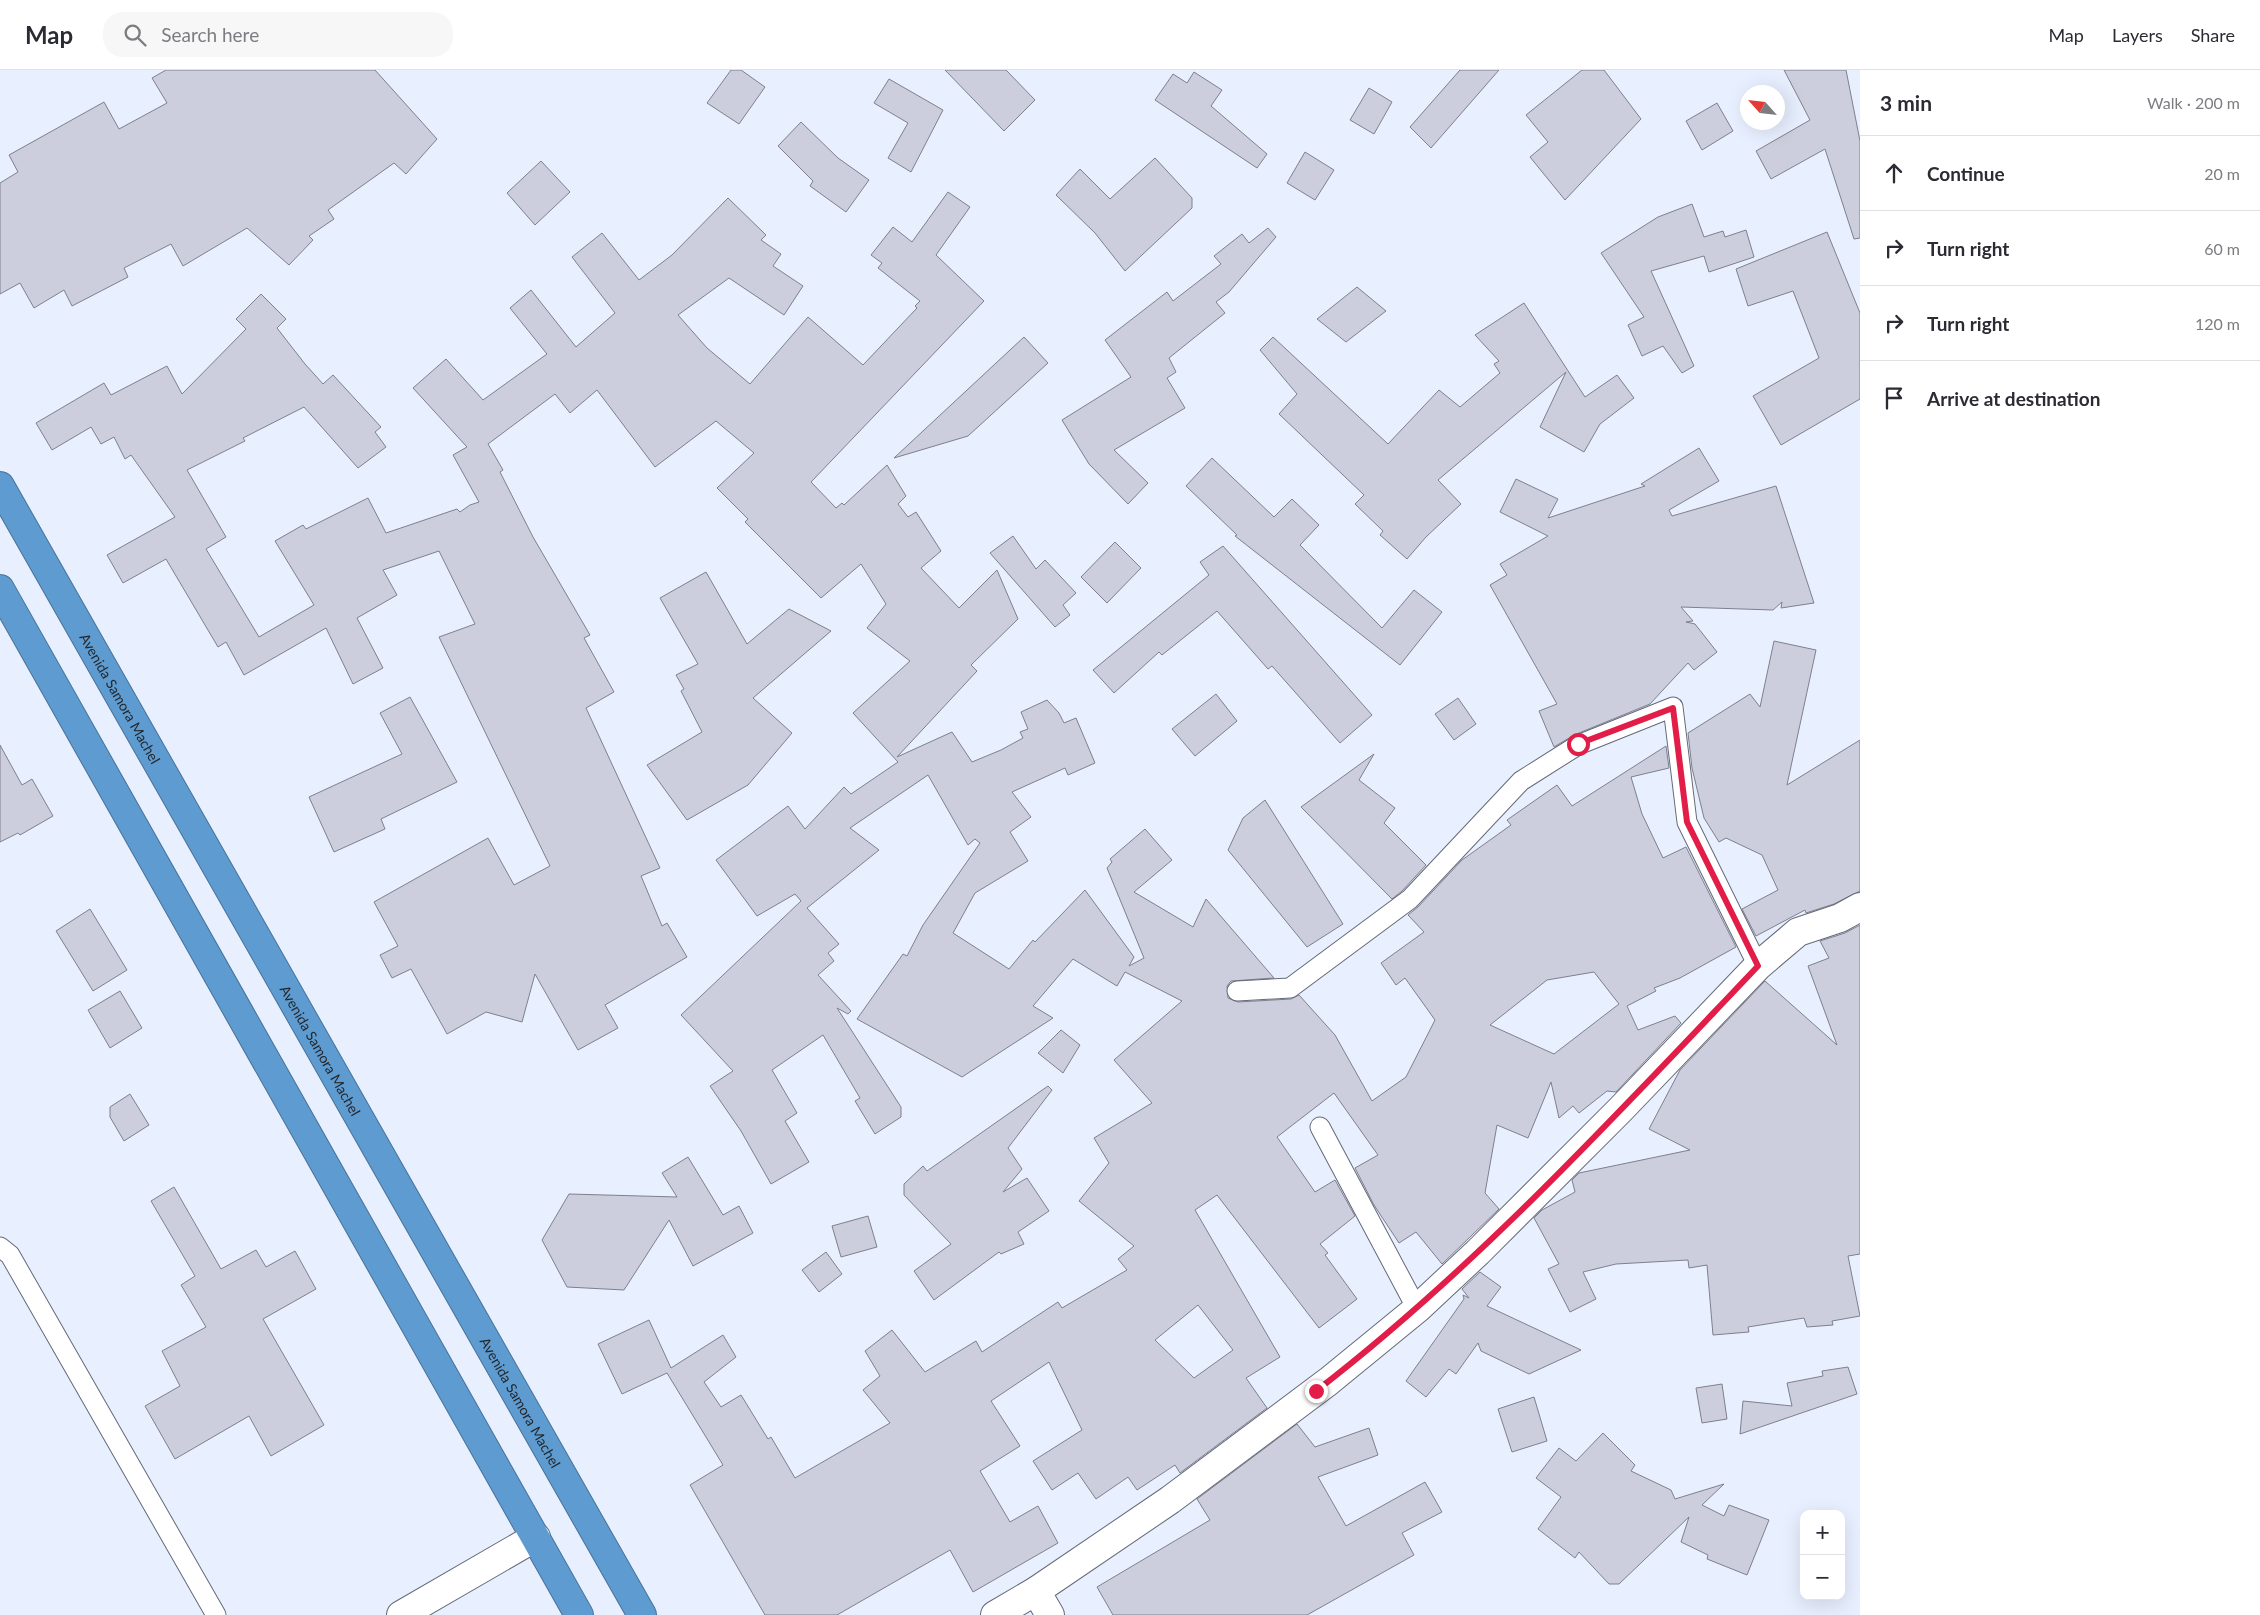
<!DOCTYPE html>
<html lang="en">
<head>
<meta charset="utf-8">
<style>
  body { margin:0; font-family:Lato,sans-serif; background:#f7f7f7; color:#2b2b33 }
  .controls { position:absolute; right:15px; bottom:15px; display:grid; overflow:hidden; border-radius:10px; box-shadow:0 5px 20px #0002 }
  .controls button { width:45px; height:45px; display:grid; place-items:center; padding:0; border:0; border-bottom:1px solid #e1e1e2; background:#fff; color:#2b2b33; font:25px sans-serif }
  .compass { position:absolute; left:1740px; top:15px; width:45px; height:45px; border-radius:50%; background:#fff; box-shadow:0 5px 20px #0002; rotate:297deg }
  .stop { position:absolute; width:15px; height:15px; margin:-11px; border:4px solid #e11d48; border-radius:50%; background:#fff }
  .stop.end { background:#e11d48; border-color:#fff; box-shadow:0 1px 5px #0008 }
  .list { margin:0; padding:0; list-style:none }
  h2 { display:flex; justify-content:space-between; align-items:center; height:65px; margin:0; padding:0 20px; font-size:21px }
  h2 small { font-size:16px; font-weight:400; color:#7c7c81 }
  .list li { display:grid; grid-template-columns:32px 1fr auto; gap:15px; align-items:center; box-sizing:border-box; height:75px; padding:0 20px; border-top:1px solid #e1e1e2 }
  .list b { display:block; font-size:19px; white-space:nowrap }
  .list em { font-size:16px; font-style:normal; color:#7c7c81 }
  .icon { flex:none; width:28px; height:28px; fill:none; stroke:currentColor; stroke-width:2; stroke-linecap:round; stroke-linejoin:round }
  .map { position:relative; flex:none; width:1860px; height:1545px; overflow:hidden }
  header { display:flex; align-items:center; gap:30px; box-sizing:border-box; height:70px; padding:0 25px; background:#fff; border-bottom:1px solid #e1e1e2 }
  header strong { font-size:24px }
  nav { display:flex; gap:28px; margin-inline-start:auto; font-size:18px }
  .search { width:350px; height:45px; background:#f7f7f7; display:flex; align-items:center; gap:12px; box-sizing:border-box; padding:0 18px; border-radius:20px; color:#7c7c81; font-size:19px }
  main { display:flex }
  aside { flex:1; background:#fff }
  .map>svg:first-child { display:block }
</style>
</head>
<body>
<header>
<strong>Map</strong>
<div class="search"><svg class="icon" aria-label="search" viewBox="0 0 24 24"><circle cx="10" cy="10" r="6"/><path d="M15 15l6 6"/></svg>Search here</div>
<nav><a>Map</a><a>Layers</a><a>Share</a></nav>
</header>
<main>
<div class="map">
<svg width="1860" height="1545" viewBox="0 0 1860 1545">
  <rect width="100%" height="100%" fill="#e8effe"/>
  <g fill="#cccddd" stroke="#7f808e" fill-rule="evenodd">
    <polygon points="166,0 375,0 437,69 406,104 394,93 328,140 334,149 309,166 313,170 289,195 247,158 183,196 171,174 124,198 128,207 72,236 64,220 34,238 20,213 0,224 0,113 18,102 9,85 104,32 119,59 167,33 152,8"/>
    <polygon points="731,0 741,0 765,17 739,54 707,33"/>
    <polygon points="945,0 1006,0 1035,30 1004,61"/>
    <polygon points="1460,0 1499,0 1431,78 1410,57"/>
    <polygon points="1582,0 1604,0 1641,49 1565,130 1530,87 1548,72 1526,45"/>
    <polygon points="1784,0 1846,0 1860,71 1860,168 1854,169 1825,79 1771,109 1756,81 1810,50"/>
    <polygon points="1194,2 1222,20 1211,36 1267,84 1257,98 1155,30 1173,4 1187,13"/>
    <polygon points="889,9 943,40 911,102 888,88 908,53 874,33"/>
    <polygon points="1369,18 1392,32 1374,64 1350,50"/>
    <polygon points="1717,33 1733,61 1702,80 1686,51"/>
    <polygon points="801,52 838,88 869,110 846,142 810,116 813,111 778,76"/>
    <polygon points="1305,82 1334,100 1315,130 1287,113"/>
    <polygon points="1155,88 1192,128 1192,138 1125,201 1095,163 1056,125 1080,99 1110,129"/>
    <polygon points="541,91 570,122 535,155 507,123"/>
    <path d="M948 122 970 137 936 185 984 231 811 412 836 438 842 433 844 435 887 395 906 426 898 434 908 447 916 442 941 481 921 498 959 538 997 500 1018 549 971 595 977 601 897 687 952 662 972 692 1001 680 1023 668 1020 662 1028 659 1021 642 1047 630 1059 643 1064 653 1076 648 1095 693 1068 705 1065 698 1012 722 1031 747 1010 762 1028 791 975 823 953 863 1009 899 1033 870 1035 872 1085 820 1134 887 1129 896 1144 888 1107 798 1112 792 1110 789 1145 759 1172 790 1134 822 1193 857 1206 829 1274 908 1231 911 1227 916 1228 928 1238 932 1291 929 1299 925 1335 965 1372 1031 1406 1007 1435 950 1405 908 1396 915 1381 893 1424 862 1408 845 1418 837 1462 790 1511 755 1507 750 1557 715 1572 736 1666 676 1669 698 1631 707 1642 744 1663 788 1686 777 1736 877 1680 908 1654 918 1656 921 1627 936 1638 960 1675 946 1681 953 1616 1022 1607 1021 1579 1043 1573 1036 1559 1048 1551 1012 1528 1068 1497 1055 1485 1123 1499 1139 1442 1194 1416 1162 1399 1173 1374 1135 1355 1098 1378 1085 1334 1023 1277 1067 1315 1122 1335 1110 1355 1146 1320 1174 1328 1183 1325 1185 1357 1229 1319 1258 1217 1125 1195 1140 1280 1287 1246 1308 1267 1338 1180 1403 1175 1395 1137 1420 1128 1407 1096 1429 1078 1403 1052 1420 1033 1391 1082 1360 1049 1292 991 1331 1020 1376 980 1401 1010 1452 1038 1436 1058 1473 973 1522 950 1480 837 1545H765L690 1415 723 1395 667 1303 622 1324 598 1274 649 1250 671 1298 723 1265 736 1287 704 1312 721 1337 741 1325 768 1369 771 1367 795 1408 890 1353 863 1320 880 1306 865 1281 892 1260 925 1302 976 1271 982 1282 1058 1232 1062 1238 1127 1200 1118 1189 1134 1176 1079 1131 1109 1093 1094 1068 1152 1033 1114 990 1182 931 1125 902 1117 916 1073 889 1033 936 1053 948 962 1007 857 949 903 884 907 886 923 855 980 773 975 769 968 775 928 705 850 758 879 780 807 838 839 874 828 883 834 891 818 905 851 941 848 944 837 938 901 1037V1047L875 1064 855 1031 860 1028 823 965 772 1000 797 1043 785 1051 809 1092 771 1114 741 1061 710 1016 733 1001 681 945 801 831 795 824 757 846 716 790 788 736 805 759 844 717 851 724 898 692 853 643 910 591 867 558 886 534 861 494 821 528 745 452 748 449 717 418 754 383 716 351 655 397 597 320 570 343 555 324 488 374 503 400 500 402 533 467 590 565 584 568 614 622 586 638 660 798 641 806 662 856 667 853 687 887 605 935 618 958 578 980 535 904 522 952 486 942 447 964 411 899 392 908 380 885 398 876 374 832 488 768 514 815 550 796 439 567 475 554 439 481 383 500 397 525 357 548 383 598 353 614 326 558 244 605 226 572 218 577 166 489 123 513 107 485 175 447 131 385 125 389 114 367 101 374 91 357 52 380 36 353 104 313 111 325 167 296 182 324 246 259 236 249 261 224 286 249 277 258 305 294 323 314 333 305 381 357 375 362 386 377 358 398 304 337 243 368 245 371 187 400 226 467 206 479 259 567 314 535 275 471 303 455 306 459 368 428 386 463 457 439 460 442 470 435 479 432 453 385 467 377 413 318 446 289 483 330 547 284 510 238 531 220 576 277 615 243 572 187 602 163 639 210 672 185 728 128 766 165 761 170 781 184 773 196 803 216 784 245 729 208 678 245 707 278 750 314 808 247 863 295 917 238 915 236 920 231 878 198 882 193 871 185 893 157 912 172ZM1594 902 1619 934 1554 984 1490 955 1547 910ZM1198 1235 1233 1280 1194 1308 1155 1270Z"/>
    <polygon points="1692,134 1704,167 1723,161 1725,167 1746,160 1754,187 1709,202 1704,186 1651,201 1694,296 1682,303 1663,276 1642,286 1628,255 1644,247 1601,183 1658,147"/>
    <polygon points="1268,158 1276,167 1229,222 1216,232 1225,243 1169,288 1176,302 1167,308 1185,338 1114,380 1148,413 1128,434 1089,394 1062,350 1131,307 1105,270 1167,222 1173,231 1221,194 1214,186 1242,164 1249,173"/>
    <polygon points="1827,162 1860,243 1860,329 1781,375 1753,326 1819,288 1793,221 1748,236 1736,199"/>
    <polygon points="1357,217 1386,241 1346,272 1317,249"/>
    <polygon points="1524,233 1585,327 1617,305 1634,328 1600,354 1584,382 1540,357 1566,302 1438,410 1461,434 1426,467 1407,489 1380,465 1383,461 1355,434 1364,425 1279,344 1297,324 1260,280 1273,267 1388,374 1439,320 1460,337 1500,303 1494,294 1499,291 1475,265"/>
    <polygon points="1024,267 1048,293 968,366 894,388"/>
    <polygon points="1699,378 1719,411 1669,440 1672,446 1776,416 1814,533 1781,538 1782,532 1773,540 1681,537 1693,551 1686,552 1695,554 1717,582 1694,600 1688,593 1650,634 1574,665 1554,677 1539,641 1557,634 1490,515 1507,505 1500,494 1548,466 1500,442 1516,409 1558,429 1548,448 1645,416 1641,414"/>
    <polygon points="1212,388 1274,447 1292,429 1319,455 1300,475 1382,558 1414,520 1442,542 1400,595 1235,466 1237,465 1186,416"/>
    <polygon points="1013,466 1036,499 1045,490 1076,523 1063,535 1070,545 1055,557 990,483"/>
    <polygon points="1115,472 1141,498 1107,533 1081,507"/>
    <polygon points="1223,476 1372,645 1340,673 1272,596 1268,599 1217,541 1162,585 1159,582 1114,623 1093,600 1209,505 1200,492"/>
    <polygon points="706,502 747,574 789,539 831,561 753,628 792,663 748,715 687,750 647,695 702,662 681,621 684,619 676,605 698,594 660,528"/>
    <polygon points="1774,571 1816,580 1787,715 1860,670 1860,821 1834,834 1806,843 1805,840 1756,866 1742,839 1778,820 1762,785 1726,768 1719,772 1704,748 1692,698 1688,663 1750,624 1760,637"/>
    <polygon points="1216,624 1237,651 1195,686 1172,659"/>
    <polygon points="410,627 457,712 381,749 385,759 334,782 309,727 402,684 380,643"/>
    <polygon points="1458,628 1476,654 1454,670 1435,644"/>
    <polygon points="0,675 22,715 32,709 53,746 20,765 18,763 0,772"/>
    <polygon points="1374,684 1359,710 1395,738 1384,753 1426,795 1402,821 1392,829 1301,737"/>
    <polygon points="1265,730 1343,854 1307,877 1228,780 1243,748"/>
    <polygon points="90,839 127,900 93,921 56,861"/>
    <polygon points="1860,855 1860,1184 1848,1186 1860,1246 1832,1251 1833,1255 1807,1257 1804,1248 1748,1257 1749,1262 1713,1265 1707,1195 1689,1198 1688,1190 1616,1194 1583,1202 1596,1229 1570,1242 1548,1199 1559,1194 1534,1148 1542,1140 1575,1122 1572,1110 1579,1103 1690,1080 1649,1059 1680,1000 1765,911 1837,975 1808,896 1829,888 1820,871 1845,863"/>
    <polygon points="120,921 142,958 110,978 88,940"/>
    <polygon points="1061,960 1080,975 1063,1003 1038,983"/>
    <polygon points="1048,1016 1052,1020 1008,1078 1022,1099 1003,1122 1027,1108 1049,1141 1018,1162 1024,1174 1001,1184 999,1182 934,1230 914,1201 951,1174 904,1125 904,1114 923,1096 927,1101"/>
    <polygon points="130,1024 149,1055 124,1071 110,1047 110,1037"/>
    <polygon points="688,1087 723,1145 739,1136 753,1163 693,1196 669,1150 624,1220 567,1217 542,1170 569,1124 677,1127 662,1103"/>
    <polygon points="174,1117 221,1199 256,1180 266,1197 295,1181 316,1219 263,1249 324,1355 271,1386 249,1346 175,1389 145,1336 180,1316 162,1281 206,1257 181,1215 195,1206 151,1131"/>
    <polygon points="868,1146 877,1177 841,1187 832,1156"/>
    <polygon points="826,1182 842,1204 819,1222 802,1200"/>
    <polygon points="1480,1202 1501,1217 1487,1236 1581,1280 1529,1304 1481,1281 1478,1273 1456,1304 1449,1299 1426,1327 1406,1311 1464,1229 1463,1225 1469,1228 1462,1219"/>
    <polygon points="1848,1297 1857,1324 1740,1364 1743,1331 1792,1336 1787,1313 1823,1306 1822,1301"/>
    <polygon points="1722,1314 1727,1349 1702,1353 1696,1318"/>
    <polygon points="1534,1327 1547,1371 1512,1382 1498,1339"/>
    <polygon points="1297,1354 1315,1377 1369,1358 1378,1385 1318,1407 1346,1456 1425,1412 1442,1442 1402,1463 1414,1485 1307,1545 1113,1545 1097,1517 1210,1450 1197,1429"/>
    <polygon points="1603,1363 1635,1395 1631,1401 1671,1420 1675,1429 1724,1414 1702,1435 1724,1446 1729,1435 1769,1450 1747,1505 1707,1489 1708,1485 1681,1472 1689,1447 1619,1514 1609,1514 1579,1482 1575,1488 1538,1459 1561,1427 1536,1408 1559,1378 1576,1391"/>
  </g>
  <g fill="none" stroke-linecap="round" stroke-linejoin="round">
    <g stroke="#646a77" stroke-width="21">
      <g id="lane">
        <polyline points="1237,921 1290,918 1410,829 1521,711 1578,675 1673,637 1687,752 1758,896"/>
        <polyline points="1320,1057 1417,1239"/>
        <polyline points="0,1177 10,1185 216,1545"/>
      </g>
    </g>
    <g stroke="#646a77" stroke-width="30">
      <g id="street">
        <polyline points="1036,1521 1050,1545"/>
        <polyline points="401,1545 536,1467"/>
        <polyline points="995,1545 1036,1521 1170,1430 1329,1311 1417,1239 1478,1182 1621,1039 1758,896 1798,862 1840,848 1860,837"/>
      </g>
    </g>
    <g stroke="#497297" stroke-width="30">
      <g id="highway">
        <path id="s1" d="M0 416 642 1545"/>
        <polyline points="0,519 579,1545"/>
      </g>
    </g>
    <use href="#lane" stroke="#fff" stroke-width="19"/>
    <use href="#street" stroke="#fff" stroke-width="28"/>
    <use href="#highway" stroke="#5d9bd0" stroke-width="28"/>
  </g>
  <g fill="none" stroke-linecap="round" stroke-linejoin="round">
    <path stroke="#e11d48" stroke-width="6" d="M1316 1321C1477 1197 1618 1043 1758 896L1687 752 1673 638 1578 674"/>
  </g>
  <g text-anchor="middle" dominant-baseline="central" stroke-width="4" stroke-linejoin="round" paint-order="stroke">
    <g font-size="14" fill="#24272c" stroke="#fff">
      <text stroke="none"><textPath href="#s1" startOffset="244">Avenida Samora Machel</textPath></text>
      <text stroke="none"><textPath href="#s1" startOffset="649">Avenida Samora Machel</textPath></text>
      <text stroke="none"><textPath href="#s1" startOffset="1054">Avenida Samora Machel</textPath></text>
    </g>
  </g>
</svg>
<div class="controls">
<button>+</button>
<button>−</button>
</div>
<svg class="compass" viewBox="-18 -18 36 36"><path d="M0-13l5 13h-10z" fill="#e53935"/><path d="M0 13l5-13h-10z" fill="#7c7c81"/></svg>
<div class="stop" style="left:1578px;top:674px"></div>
<div class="stop end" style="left:1316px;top:1321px"></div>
</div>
<aside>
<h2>3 min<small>Walk · 200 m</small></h2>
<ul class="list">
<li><svg class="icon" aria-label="ahead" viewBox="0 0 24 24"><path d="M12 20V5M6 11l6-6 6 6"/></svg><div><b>Continue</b></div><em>20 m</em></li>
<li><svg class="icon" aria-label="right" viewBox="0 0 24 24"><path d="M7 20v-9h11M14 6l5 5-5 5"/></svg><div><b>Turn right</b></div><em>60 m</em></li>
<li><svg class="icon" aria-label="right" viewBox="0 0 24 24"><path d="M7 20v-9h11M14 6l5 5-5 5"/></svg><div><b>Turn right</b></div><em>120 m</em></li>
<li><svg class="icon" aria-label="arrive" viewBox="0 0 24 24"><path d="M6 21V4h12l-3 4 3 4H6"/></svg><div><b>Arrive at destination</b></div></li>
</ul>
</aside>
</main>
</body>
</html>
